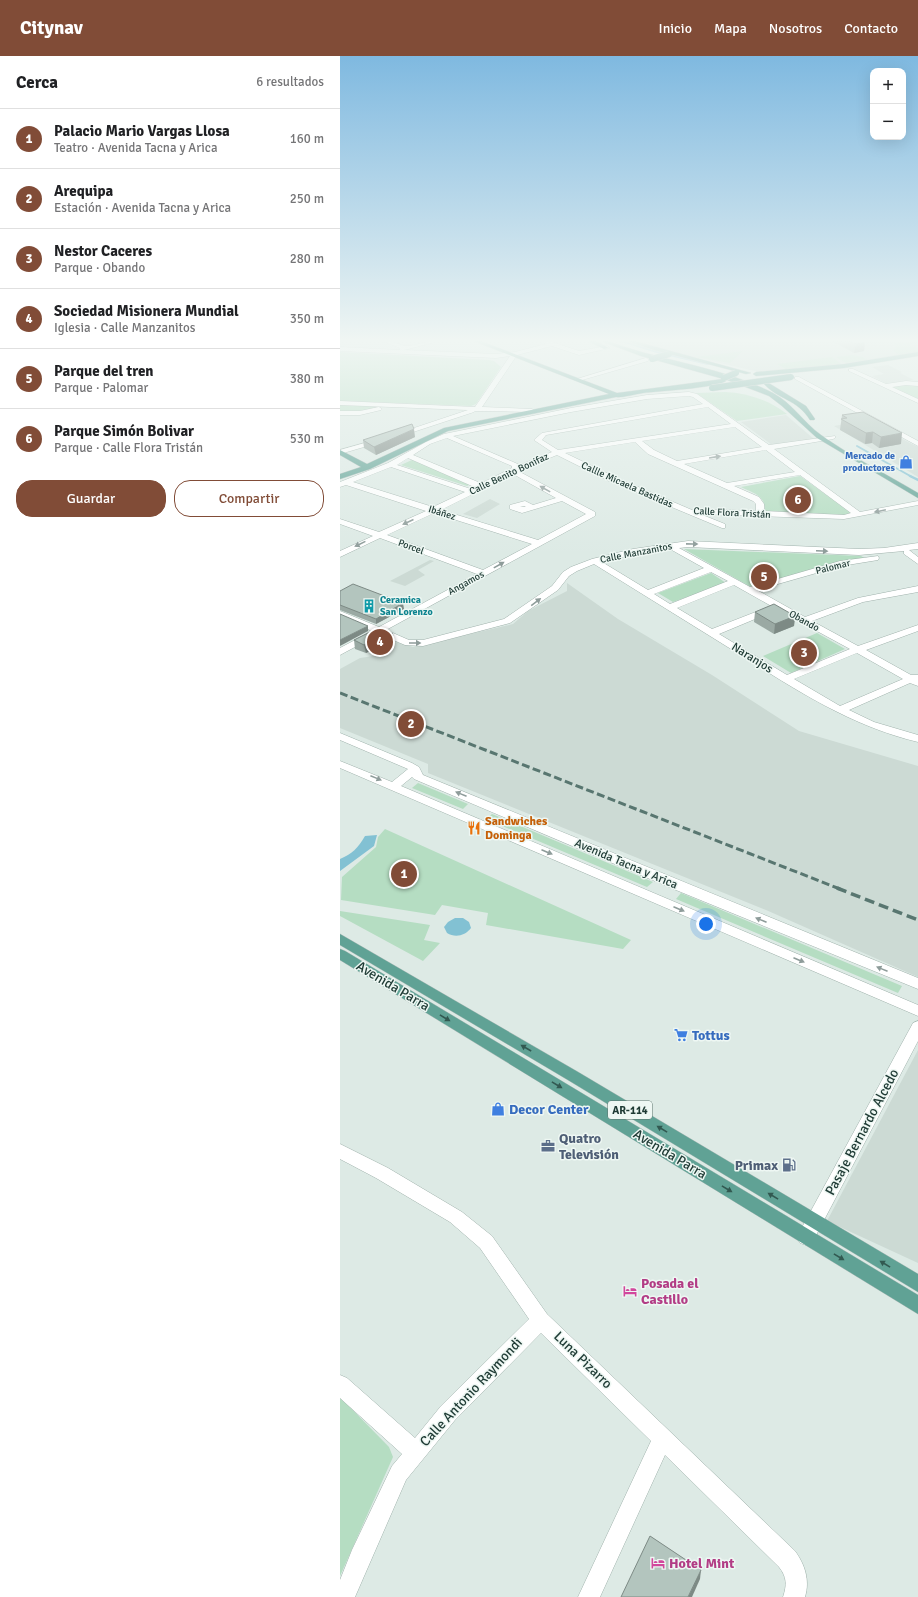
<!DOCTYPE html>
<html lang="es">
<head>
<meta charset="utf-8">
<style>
  body { margin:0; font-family:Signika,sans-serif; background:#f2f2f2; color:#202124 }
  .controls { position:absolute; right:12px; top:12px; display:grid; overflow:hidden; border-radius:8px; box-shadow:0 4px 16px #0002 }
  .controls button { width:36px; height:36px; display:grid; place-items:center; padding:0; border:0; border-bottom:1px solid #e0e0e0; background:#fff; color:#202124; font:20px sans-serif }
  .you { position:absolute; left:366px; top:868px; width:14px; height:14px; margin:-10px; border:3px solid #fff; border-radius:50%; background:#1a73e8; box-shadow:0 0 0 6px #1a73e833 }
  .badge { display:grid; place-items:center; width:26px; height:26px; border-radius:50%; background:#814c37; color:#fff; font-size:13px; font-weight:700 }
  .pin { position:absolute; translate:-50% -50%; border:2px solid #fff; box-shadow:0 1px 4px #0006 }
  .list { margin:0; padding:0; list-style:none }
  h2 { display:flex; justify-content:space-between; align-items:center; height:52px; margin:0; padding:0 16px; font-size:17px }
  h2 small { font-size:13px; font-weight:400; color:#757577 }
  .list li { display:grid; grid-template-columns:26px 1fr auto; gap:12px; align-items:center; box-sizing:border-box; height:60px; padding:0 16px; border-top:1px solid #e0e0e0 }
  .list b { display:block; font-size:15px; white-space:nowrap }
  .list p { margin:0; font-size:13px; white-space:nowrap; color:#757577 }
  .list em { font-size:13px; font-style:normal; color:#757577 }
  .actions { display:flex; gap:8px; padding:12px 16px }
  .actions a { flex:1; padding:9px 0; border:1px solid #814c37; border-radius:16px; text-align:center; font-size:14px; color:#814c37 }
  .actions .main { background:#814c37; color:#fff }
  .map { position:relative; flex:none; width:578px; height:1541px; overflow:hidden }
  header { display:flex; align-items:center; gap:24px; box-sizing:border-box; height:56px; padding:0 20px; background:#814c37; color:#fff }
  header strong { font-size:19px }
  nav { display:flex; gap:22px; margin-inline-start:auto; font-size:14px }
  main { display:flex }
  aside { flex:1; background:#fff }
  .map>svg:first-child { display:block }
</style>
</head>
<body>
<header>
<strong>Citynav</strong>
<nav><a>Inicio</a><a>Mapa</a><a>Nosotros</a><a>Contacto</a></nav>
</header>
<main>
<aside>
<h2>Cerca<small>6 resultados</small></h2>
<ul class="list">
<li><span class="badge">1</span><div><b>Palacio Mario Vargas Llosa</b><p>Teatro · Avenida Tacna y Arica</p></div><em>160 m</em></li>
<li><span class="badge">2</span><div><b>Arequipa</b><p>Estación · Avenida Tacna y Arica</p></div><em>250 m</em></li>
<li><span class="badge">3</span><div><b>Nestor Caceres</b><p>Parque · Obando</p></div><em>280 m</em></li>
<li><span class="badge">4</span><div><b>Sociedad Misionera Mundial</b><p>Iglesia · Calle Manzanitos</p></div><em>350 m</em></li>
<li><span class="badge">5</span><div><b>Parque del tren</b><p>Parque · Palomar</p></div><em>380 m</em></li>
<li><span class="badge">6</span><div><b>Parque Simón Bolivar</b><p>Parque · Calle Flora Tristán</p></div><em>530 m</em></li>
</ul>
<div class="actions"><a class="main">Guardar</a><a>Compartir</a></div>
</aside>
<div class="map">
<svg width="578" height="1541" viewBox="0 0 578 1541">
  <rect width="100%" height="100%" fill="#ddeae5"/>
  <g fill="#ccdad4">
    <polygon points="296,284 578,284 578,296 506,307 419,316 337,297"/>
    <polygon points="548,309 562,316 560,317 574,324 547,328 532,320 544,318 532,311"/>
    <polygon points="446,359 474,383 432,389 401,366"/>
    <polygon points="525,364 578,391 578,421 494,370"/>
    <polygon points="150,443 160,448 137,462 123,458"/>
    <polygon points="90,504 94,505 78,514 85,519 65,530 50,525"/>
    <polygon points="227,527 278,563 372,619 459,675 578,710 578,921 426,854 88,717 88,708 0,672 0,613 20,602 40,599 41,593 56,586 73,591 173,568 188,555 227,535"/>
    <polygon points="578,994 578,1207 487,1165"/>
  </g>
  <g fill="#b5ddc2">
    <polygon points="564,284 574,287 571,289 578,292 578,296 559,299 553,295 556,292 554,286"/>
    <polygon points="403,295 390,307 356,301"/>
    <polygon points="0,296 149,304 154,305 161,311 136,348 131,350 0,345"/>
    <polygon points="512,299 523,301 527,304 506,307 496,301"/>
    <polygon points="492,301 501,308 446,313 437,308"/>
    <polygon points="568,328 578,330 578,343 551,331"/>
    <path d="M385 336C407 337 429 344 447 358L397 365 356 337Z"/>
    <polygon points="0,348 39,350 23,355 0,356"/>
    <polygon points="74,403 131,428 127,430 61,409"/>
    <path d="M460 420 513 458 499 460 425 458C426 439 415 438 401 431Z"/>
    <polygon points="344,493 521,500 526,503 416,534"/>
    <polygon points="371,517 386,527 333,546 318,537"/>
    <polygon points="477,577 505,593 451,617 423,600"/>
    <polygon points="78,727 128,748 123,753 72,732"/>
    <polygon points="152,758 313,826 307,831 146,763"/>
    <polygon points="45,773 291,884 283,893 146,869 148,857 102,849 95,859 1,844 2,821 36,791 38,781"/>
    <polygon points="341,837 562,930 558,937 336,843"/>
    <polygon points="0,855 90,869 84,884 100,887 83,905 0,860"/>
    <polygon points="0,1341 49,1391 53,1401 0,1520"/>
  </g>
  <g fill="#82c1d3">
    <path d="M37 779 34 790 0 815V803C12 798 18 792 25 780Z"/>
    <path d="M115 862H123L129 866 131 872C125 880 115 882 107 877L104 871 108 866Z"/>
  </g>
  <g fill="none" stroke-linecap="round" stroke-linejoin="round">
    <g stroke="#82c1d3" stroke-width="2">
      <polyline points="278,284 317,296 368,308"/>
      <polyline points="517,390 572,421"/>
    </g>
    <polyline stroke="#82c1d3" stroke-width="2.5" points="570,420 578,424"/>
    <g stroke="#a0b2ac" stroke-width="1">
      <g id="minor">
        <path d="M40 284C50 283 59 290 68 290 79 289 88 284 100 284L99 285 64 294 156 298 175 296 206 288 203 286 206 284 239 295 267 290 270 292 239 299 212 290 177 299 142 351 192 353 195 355 194 356 135 355 134 356 58 381 56 380V378L128 354 0 349V345L135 351 170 300 156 302 0 295V291L60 294V292Z"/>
        <polygon points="306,302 309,304 308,305 242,324 237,323"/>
        <polygon points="509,313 513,313 546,328 566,325 578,326 578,330 566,329 552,331 578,343 578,347 509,315"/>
        <polygon points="455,321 459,321 578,385 578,390 455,323"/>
        <path d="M349 336 357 338 429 389 495 380V382L493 383 434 393 520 456 578 445V449L504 463 360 458 385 468V472H382L269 425 217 399 180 414V416L255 456V460L46 574 69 584H83L164 563 212 530 223 516 231 511 252 503 293 493 348 485 519 493 544 492 578 487V493L569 494 578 501V508L564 498V495L519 499 348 491 339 492 410 531 500 505 538 500 539 502 538 504 501 510 417 534 465 561 518 542 578 530V536L523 546 472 565 518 590 578 569V575L526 594 571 619H578V630L570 627 509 654 534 666 578 679V686C511 670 456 634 399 598 351 568 302 538 254 508L237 515 229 520 218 534 170 567 83 590 65 589 39 578 0 599V592L32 575 0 561V555L39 571 137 518 40 482 0 501V495L33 480 0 468V463L39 476 86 455 6 429 0 431V426L48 407 86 386 104 378 231 352 307 339ZM349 340 353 341 363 348 202 377 194 384 212 396 180 409 113 380 231 356 307 343ZM368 351 391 368 218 394 202 384 206 379 212 378ZM395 371 422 391 337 405 314 394 302 385ZM107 382 172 410V412L138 429V426L73 399 90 388ZM295 386 308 398 413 445 416 448V455L355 453 352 454 275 421 225 397ZM426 394 455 416 387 427 344 408ZM68 402 132 430H136L131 433 57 409ZM51 411 125 436 93 451 13 426ZM173 418 216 442 193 449 185 445 170 449V453L182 457 222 445 246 458 198 484 101 454ZM460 419 511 457 504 459 424 455V448L419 441 394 430ZM184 450 186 451H180ZM94 457 192 488 143 514 47 479ZM330 493 364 512 308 534 262 506 293 499ZM371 516 388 525 330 548 314 538ZM394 529 458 565 460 567 464 568 510 593 447 619 379 578 432 556 434 554 432 552H426L372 573 337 552ZM517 597 563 623 500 650 454 623Z"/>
        <polygon points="39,351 42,353 41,354 20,359 0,359 0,355 20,355"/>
        <polygon points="39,383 41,384 41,386 0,398 0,394"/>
        <polygon points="0,677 72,707 79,711 83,719 578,922 578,933 336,834 74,723 72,721 61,730 578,949 578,960 0,712 0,705 52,726 68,713 0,684"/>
        <polygon points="578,965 578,985 472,1187 466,1189 460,1187 457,1181 460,1175 573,967"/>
        <path d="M0 1088 48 1112 122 1156 152 1180 207 1258 455 1495C465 1509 470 1524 465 1541H443C447 1529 447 1521 439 1511L325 1399 260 1541H238L311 1385 201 1277 115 1364 66 1424 15 1541H0V1524L12 1494 52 1410 62 1398 0 1342V1319L7 1322 75 1382 101 1350 189 1263 140 1192 110 1166 36 1122 0 1103Z"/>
      </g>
    </g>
    <g stroke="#bcc4c2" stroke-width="1">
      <g id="major">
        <path d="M131 284H138L277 337 383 323 386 325C376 332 319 335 303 337 296 338 281 342 276 341L108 375 30 413 0 423V418L21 411 0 399V394L27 408 104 372 269 338Z"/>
        <polygon points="246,284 253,284 269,292 264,293"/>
        <path d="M258 284H265C319 305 381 310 433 337 452 347 464 367 481 379 512 401 546 418 578 437V442L477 382 442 350 429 340 387 324 301 300Z"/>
        <polygon points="284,284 291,284 411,317 406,318 314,294"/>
        <polygon points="578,296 578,300 504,312 416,320 413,318 416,316 504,308"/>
        <path d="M427 326 466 350 475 363 474 364H470C457 343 439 344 424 328Z"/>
        <polygon points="0,878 238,1016 578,1218 578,1236 228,1024 0,889"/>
        <polygon points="0,893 5,895 578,1239 578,1258 0,904"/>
      </g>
    </g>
    <use href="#minor" fill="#fff" fill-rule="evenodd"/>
    <use href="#major" fill="#60a295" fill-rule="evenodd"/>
    <polyline stroke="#587670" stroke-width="3" stroke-dasharray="8 3.5" stroke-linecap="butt" points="0,637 500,833"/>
    <polyline stroke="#587670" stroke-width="3.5" stroke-dasharray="10 5" stroke-linecap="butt" points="497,832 578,864"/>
    <g stroke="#bcc4c2" stroke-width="7" stroke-linecap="butt">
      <g id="major-bridge">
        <polyline points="312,303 329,298"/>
        <polyline points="384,322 396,317"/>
        <polyline points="372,332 451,321"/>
      </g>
    </g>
    <use href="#major-bridge" stroke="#60a295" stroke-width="6"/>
  </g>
  <g fill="#9aa9a3">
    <polygon points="490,284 523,284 525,286 524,295 514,297"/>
    <polygon points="502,359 561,388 539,392 532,387 525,388 500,374"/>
    <polygon points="75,381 36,399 24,392 23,384"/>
    <polygon points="0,535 64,553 36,568 0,554"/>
    <polygon points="415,556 455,560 454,570 434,578 414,566"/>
    <polygon points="53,578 54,586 41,593 37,594 34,593 26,597 15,593 14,584"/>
  </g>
  <g fill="#7d8a85">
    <polygon points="525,286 524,295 514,297 516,288"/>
    <polygon points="74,373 75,381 36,399 34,391"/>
    <polygon points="533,376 532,387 525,388 526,377"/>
    <polygon points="562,377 561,388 539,392 541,381"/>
    <polygon points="63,547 64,553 36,568 36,563"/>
    <polygon points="455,560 454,570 434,578 435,568"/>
    <polygon points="28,570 28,575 0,590 0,584"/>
    <polygon points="53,578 54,586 41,593 37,594 36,586"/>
    <polygon points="32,585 34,593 26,597 24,589"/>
    <polygon points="361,1514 360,1523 352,1541 348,1541"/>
  </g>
  <g fill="#b3c5be" stroke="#7d8a85">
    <polygon points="507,284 523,284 525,286 516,288"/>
    <polygon points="523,356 562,377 541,381 533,376 526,377 501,363 507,362 502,359"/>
    <polygon points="72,368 74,373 34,391 23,384"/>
    <polygon points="13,528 63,547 36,563 0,549 0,535"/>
    <polygon points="434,548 455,560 435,568 415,556"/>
    <polygon points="0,558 28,570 0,584"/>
    <polygon points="38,572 53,578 40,585 36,586 32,585 24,589 14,584"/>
    <polygon points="310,1480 361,1514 348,1541 281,1541"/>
  </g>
  <defs><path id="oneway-solid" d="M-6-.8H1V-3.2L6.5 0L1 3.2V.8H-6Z"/></defs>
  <g fill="#8e9c9a">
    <use href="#oneway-solid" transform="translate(375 401) rotate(-9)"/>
    <use href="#oneway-solid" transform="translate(205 433) rotate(-151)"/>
    <use href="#oneway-solid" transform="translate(540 455) rotate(168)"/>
    <use href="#oneway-solid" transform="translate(68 466) rotate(156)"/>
    <use href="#oneway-solid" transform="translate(20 488) rotate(154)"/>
    <use href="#oneway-solid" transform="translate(352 488) rotate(1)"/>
    <use href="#oneway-solid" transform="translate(482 495) rotate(3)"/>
    <use href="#oneway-solid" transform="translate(159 509) rotate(-29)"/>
    <use href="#oneway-solid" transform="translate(196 546) rotate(-37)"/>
    <use href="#oneway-solid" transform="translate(75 587)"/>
    <use href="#oneway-solid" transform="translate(36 722) rotate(22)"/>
    <use href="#oneway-solid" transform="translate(121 738) rotate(-158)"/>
    <use href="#oneway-solid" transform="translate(207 796) rotate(23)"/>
    <use href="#oneway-solid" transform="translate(339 853) rotate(23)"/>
    <use href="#oneway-solid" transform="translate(421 864) rotate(-158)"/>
    <use href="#oneway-solid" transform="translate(459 904) rotate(23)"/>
    <use href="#oneway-solid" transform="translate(542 913) rotate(-158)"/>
  </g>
  <g fill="#325951">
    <use href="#oneway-solid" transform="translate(105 962) rotate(31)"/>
    <use href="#oneway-solid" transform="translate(186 992) rotate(-150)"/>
    <use href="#oneway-solid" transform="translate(217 1029) rotate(31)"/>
    <use href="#oneway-solid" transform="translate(322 1073) rotate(-149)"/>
    <use href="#oneway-solid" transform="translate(387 1133) rotate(31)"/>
    <use href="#oneway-solid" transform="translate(433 1140) rotate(-149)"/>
    <use href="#oneway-solid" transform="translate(499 1201) rotate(31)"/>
    <use href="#oneway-solid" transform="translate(545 1208) rotate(-149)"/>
  </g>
  <linearGradient id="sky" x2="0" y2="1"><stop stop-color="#7fb9e0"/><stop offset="0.57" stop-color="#f0f6f3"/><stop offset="1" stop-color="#f0f6f3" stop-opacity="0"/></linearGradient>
  <rect width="578" height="499" fill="url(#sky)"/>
  <defs>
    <g id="shop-bare" transform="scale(1.08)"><path d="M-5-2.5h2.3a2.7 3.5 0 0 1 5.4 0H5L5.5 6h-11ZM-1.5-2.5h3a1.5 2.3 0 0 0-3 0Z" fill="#3f7fe0" stroke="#eef7f3" stroke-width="2.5" paint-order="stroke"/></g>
    <g id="building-bare" transform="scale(1.08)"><path d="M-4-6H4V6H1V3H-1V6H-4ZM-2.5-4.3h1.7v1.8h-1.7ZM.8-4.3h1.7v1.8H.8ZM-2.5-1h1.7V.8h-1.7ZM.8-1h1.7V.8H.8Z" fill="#0f9aa8" stroke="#eef7f3" stroke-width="2.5" paint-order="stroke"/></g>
    <g id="restaurant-bare" transform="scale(1.08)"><path d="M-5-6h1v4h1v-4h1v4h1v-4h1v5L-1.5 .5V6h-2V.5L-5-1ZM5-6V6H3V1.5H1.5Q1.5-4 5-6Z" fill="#e8710a" stroke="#eef7f3" stroke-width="2.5" paint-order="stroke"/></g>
    <g id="supermarket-bare" transform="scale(1.08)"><path d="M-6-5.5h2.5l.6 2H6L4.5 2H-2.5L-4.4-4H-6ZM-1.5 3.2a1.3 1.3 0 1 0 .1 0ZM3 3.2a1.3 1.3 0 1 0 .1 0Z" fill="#3f7fe0" stroke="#eef7f3" stroke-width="2.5" paint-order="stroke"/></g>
    <g id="office-bare" transform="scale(1.08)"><path d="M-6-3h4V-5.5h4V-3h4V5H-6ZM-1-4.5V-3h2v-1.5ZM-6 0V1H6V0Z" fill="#5c6f8a" stroke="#eef7f3" stroke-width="2.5" paint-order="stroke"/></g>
    <g id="fuel-bare" transform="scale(1.08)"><path d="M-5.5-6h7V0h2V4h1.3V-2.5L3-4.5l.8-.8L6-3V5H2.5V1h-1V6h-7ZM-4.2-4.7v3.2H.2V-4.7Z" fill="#5c6f8a" stroke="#eef7f3" stroke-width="2.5" paint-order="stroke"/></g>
    <g id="hotel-bare" transform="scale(1.08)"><path d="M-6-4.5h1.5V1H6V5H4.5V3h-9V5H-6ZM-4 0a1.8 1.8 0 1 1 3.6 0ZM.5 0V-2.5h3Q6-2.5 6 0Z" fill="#d1479c" stroke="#eef7f3" stroke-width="2.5" paint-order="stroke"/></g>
  </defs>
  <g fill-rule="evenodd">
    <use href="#shop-bare" x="566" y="406"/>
    <use href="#building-bare" x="29" y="550"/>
    <use href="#restaurant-bare" x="134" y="772"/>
    <use href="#supermarket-bare" x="341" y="979"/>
    <use href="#shop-bare" x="158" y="1053"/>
    <use href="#office-bare" x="208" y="1090"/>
    <use href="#fuel-bare" x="449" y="1109"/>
    <use href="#hotel-bare" x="290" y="1235"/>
    <use href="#hotel-bare" x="318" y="1507"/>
  </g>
  <g text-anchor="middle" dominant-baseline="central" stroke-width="3" stroke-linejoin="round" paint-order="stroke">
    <g font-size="10" font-weight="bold" fill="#366cbe" stroke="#eef7f3" text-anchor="end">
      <text x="555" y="400">Mercado de<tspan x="555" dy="12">productores</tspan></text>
    </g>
    <g font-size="10" fill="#1e3a34" stroke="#eef7f3">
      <text transform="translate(169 418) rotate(-25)">Calle Benito Bonifaz</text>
      <text transform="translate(287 429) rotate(24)">Callle Micaela Bastidas</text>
      <text transform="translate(102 457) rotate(17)">Ibáñez</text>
      <text transform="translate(392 457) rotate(3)">Calle Flora Tristán</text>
      <text transform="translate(71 491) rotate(20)">Porcel</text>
      <text transform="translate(296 497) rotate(-11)">Calle Manzanitos</text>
      <text transform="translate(493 511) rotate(-14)">Palomar</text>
      <text transform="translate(126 527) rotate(-29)">Angamos</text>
      <text transform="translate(464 565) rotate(29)">Obando</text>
    </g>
    <g font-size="10" font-weight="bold" fill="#0d838f" stroke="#eef7f3" text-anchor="start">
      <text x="40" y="544">Ceramica<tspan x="40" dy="12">San Lorenzo</tspan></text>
    </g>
    <rect fill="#eef7f3" stroke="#5c736d" stroke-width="1" x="268" y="1045" width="44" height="18" rx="3"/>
    <g font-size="11" font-weight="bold" fill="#1e3a34">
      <text x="290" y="1054">AR-114</text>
    </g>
    <g font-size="12" fill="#1e3a34" stroke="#eef7f3">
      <text transform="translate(412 602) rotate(32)">Naranjos</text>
      <text transform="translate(286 808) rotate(23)">Avenida Tacna y Arica</text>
    </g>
    <g font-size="12" font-weight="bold" fill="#c56008" stroke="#eef7f3" text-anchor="start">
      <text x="145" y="765">Sandwiches<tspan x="145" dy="14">Dominga</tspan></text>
    </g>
    <g font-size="14" fill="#1e3a34" stroke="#eef7f3">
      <text transform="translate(53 930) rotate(31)">Avenida Parra</text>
      <text transform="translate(522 1076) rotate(-62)">Pasaje Bernardo Alcedo</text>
      <text transform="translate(330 1098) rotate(31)">Avenida Parra</text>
      <text transform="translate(243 1304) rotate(44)">Luna Pizarro</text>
      <text transform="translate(131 1336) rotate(-47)">Calle Antonio Raymondi</text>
    </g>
    <g font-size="14" font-weight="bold" fill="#366cbe" stroke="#eef7f3" text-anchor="start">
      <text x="352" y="979">Tottus</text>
      <text x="169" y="1053">Decor Center</text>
    </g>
    <g font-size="14" font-weight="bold" fill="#4e5e75" stroke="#eef7f3" text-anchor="start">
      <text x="219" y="1082">Quatro<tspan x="219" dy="16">Televisión</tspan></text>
      <text x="438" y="1109" text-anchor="end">Primax</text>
    </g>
    <g font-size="14" font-weight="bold" fill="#b23c85" stroke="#eef7f3" text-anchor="start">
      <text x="301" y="1227">Posada el<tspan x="301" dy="16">Castillo</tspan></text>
      <text x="329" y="1507">Hotel Mint</text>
    </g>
  </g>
</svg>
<div class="controls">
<button>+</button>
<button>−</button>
</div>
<div class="you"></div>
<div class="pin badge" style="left:64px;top:818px">1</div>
<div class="pin badge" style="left:71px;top:668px">2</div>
<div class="pin badge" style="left:464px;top:597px">3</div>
<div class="pin badge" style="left:40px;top:586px">4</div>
<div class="pin badge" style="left:424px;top:521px">5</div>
<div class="pin badge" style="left:458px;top:444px">6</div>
</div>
</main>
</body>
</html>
